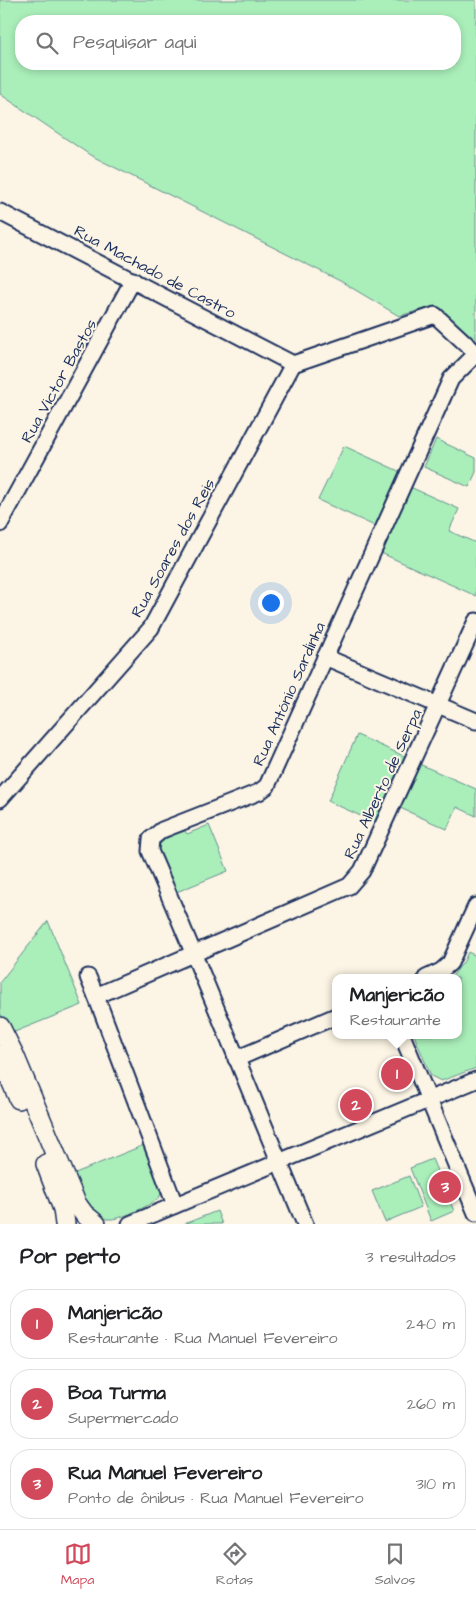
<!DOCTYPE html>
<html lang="pt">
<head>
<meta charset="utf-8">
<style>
  body { margin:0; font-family:"Architects Daughter",sans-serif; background:#f6f6f6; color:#202124 }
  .you { position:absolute; left:270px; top:602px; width:18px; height:18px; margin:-12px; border:4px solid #fff; border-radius:50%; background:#1a73e8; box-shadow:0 0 0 8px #1a73e833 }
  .badge { display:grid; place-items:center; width:32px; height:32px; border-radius:50%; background:#d1495b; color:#fff; font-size:16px; font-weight:700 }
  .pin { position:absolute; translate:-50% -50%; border:2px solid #fff; box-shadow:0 1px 5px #0006 }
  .popup { position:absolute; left:332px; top:974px; width:130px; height:65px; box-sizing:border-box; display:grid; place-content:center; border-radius:10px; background:#fff; filter:drop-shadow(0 1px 4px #0005); font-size:16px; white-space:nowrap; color:#757577 }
  .popup b { font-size:19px; color:#202124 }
  .popup::after { content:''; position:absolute; left:50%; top:100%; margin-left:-10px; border:10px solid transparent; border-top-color:#fff }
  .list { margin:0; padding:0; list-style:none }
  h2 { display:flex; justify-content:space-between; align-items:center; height:65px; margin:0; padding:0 20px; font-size:21px }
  h2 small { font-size:16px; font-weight:400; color:#757577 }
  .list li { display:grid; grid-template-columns:32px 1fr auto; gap:15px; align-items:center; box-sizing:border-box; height:70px; margin:0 10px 10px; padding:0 10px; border:1px solid #e0e0e0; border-radius:20px }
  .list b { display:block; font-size:19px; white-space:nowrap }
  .list p { margin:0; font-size:16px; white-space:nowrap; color:#757577 }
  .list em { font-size:16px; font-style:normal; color:#757577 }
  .icon { flex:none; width:28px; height:28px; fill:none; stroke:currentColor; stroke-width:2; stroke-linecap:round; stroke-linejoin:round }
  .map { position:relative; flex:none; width:476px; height:1224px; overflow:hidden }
  .search { position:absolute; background:#fff; box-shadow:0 2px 8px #0003; left:15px; right:15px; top:15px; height:55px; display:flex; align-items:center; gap:12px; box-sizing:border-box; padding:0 18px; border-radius:20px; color:#757577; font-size:19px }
  .sheet { height:305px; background:#fff }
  nav { display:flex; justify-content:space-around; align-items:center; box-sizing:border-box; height:70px; border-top:1px solid #e0e0e0; background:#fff; font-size:14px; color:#757577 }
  nav a { display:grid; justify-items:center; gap:2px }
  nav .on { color:#d1495b }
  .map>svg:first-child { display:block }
</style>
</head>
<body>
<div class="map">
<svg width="476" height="1224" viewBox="0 0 476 1224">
  <rect width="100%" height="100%" fill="#fcf5e5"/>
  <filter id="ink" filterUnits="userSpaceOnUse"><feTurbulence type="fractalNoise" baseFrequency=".02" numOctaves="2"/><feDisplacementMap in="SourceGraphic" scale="10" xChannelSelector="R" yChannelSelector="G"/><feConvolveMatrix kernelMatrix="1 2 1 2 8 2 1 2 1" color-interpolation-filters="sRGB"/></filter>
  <g filter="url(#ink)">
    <g fill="#aaefba" stroke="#628f8c" fill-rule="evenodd">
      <path d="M0 0H476V346L432 307 399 316 342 282 90 155 0 94ZM21 21H455V64H21Z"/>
      <polygon points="436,439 476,458 476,472 469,487 424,467"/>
      <polygon points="344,446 403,473 379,528 318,500"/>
      <polygon points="410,487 459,509 449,531 476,543 476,596 381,553"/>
      <polygon points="357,735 406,757 376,823 328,801"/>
      <polygon points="417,763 476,789 476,816 457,807 447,829 398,807"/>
      <path d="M209 825 228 871 174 893 157 852C160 838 173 835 185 831L187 834Z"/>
      <polygon points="48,921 82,1005 12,1033 0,1013 0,982"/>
      <polygon points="468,952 476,956 476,1068 441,1081 431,1076 414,1035 458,1035 458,978 451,978 464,961"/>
      <path d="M144 1145 161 1184C161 1188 162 1192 160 1196 155 1204 121 1219 111 1219 107 1219 103 1219 99 1217 85 1209 79 1188 73 1174Z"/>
      <polygon points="432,1159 454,1211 431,1221 410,1168"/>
      <polygon points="409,1176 421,1207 385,1222 372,1191"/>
      <polygon points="217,1211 222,1224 184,1224"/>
    </g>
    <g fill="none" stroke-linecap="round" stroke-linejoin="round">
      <g stroke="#1b2f5e" stroke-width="19">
        <g id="minor">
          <polyline points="0,212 293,364"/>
          <polyline points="293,364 435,315 476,353"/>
          <polyline points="0,524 133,280"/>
          <polyline points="325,657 476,721"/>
          <polyline points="0,799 151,628 293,364"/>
          <polyline points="88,977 96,996"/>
          <polyline points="426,978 441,971 450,963 476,906"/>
          <polyline points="402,1035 476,1213"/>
          <polyline points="236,1059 336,1016"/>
          <polyline points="175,1205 96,996 349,886 362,871 476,621"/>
          <polyline points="130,1224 476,1080"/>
          <path d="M305 1224C253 1100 204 975 150 851L151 839 162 830 259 792 267 786 451 379 476 354"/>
        </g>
      </g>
      <g stroke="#1b2f5e" stroke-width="22">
        <g id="major">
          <polyline points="0,1027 14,1055 76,1203 84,1214 96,1224"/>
          <polyline points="0,1055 19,1099"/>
          <polyline points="46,1164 63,1209 65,1224"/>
        </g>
      </g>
      <use href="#minor" stroke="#fcf5e5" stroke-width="15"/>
      <use href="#major" stroke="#fcf5e5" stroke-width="19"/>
    </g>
  </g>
  <g text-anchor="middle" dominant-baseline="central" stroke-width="4" stroke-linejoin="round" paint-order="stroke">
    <g font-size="16" fill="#1b2f5e" stroke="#fcf5e5">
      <text transform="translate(155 272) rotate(28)">Rua Machado de Castro</text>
      <text transform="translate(59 381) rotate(-61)">Rua Victor Bastos</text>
      <text transform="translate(173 548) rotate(-61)">Rua Soares dos Reis</text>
      <text transform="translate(289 694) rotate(-66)">Rua António Sardinha</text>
      <text transform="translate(383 784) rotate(-65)">Rua Alberto de Serpa</text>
    </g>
  </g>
</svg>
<div class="you"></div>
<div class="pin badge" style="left:397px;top:1074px">1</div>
<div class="popup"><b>Manjericão</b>Restaurante</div>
<div class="pin badge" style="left:356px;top:1105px">2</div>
<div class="pin badge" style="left:445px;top:1187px">3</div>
<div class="search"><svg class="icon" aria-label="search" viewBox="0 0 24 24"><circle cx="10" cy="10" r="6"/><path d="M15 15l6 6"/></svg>Pesquisar aqui</div>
</div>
<section class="sheet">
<h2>Por perto<small>3 resultados</small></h2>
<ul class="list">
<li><span class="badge">1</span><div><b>Manjericão</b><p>Restaurante · Rua Manuel Fevereiro</p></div><em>240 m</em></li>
<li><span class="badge">2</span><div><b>Boa Turma</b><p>Supermercado</p></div><em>260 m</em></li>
<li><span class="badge">3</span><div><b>Rua Manuel Fevereiro</b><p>Ponto de ônibus · Rua Manuel Fevereiro</p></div><em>310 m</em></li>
</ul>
</section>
<nav>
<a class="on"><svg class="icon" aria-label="map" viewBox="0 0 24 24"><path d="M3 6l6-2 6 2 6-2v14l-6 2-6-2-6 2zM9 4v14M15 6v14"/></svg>Mapa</a>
<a><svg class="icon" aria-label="directions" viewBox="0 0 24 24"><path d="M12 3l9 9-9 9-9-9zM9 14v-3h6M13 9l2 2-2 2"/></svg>Rotas</a>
<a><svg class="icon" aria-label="saved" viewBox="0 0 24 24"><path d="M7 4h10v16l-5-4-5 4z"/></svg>Salvos</a>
</nav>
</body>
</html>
